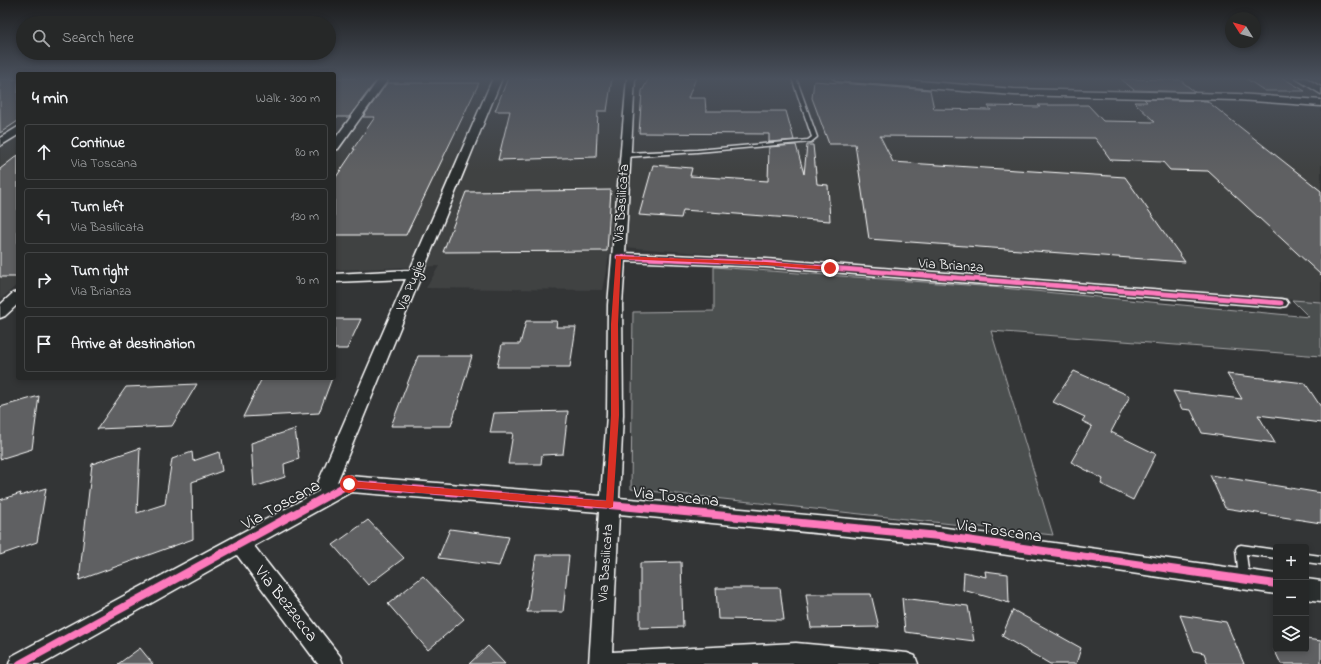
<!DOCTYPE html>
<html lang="en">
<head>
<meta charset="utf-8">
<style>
  body { margin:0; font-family:"Indie Flower",sans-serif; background:#323434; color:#f1f3f6 }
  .controls { position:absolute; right:12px; bottom:12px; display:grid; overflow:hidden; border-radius:4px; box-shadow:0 2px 6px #0003 }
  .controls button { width:36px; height:36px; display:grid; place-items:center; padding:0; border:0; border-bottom:1px solid #424445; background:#262828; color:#f1f3f6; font:20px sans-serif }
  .compass { position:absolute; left:1225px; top:12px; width:36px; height:36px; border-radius:50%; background:#262828; box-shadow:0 2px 6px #0003; rotate:307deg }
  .stop { position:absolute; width:12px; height:12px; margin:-9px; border:3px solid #d93025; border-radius:50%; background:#fff }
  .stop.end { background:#d93025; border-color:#fff; box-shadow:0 1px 4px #0008 }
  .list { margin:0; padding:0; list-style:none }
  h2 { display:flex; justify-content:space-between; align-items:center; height:52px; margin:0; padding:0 16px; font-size:17px }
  h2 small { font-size:13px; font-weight:400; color:#a4a6a8 }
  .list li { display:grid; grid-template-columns:26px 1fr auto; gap:12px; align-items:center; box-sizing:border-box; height:56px; margin:0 8px 8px; padding:0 8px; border:1px solid #424445; border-radius:4px }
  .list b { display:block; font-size:15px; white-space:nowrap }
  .list p { margin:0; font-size:13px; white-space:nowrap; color:#a4a6a8 }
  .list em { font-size:13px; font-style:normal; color:#a4a6a8 }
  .icon { flex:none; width:22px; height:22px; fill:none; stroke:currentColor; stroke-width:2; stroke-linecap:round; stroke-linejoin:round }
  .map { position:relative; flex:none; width:1321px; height:664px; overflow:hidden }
  .search { position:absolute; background:#262828; box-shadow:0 2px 6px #0003; left:16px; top:16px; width:320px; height:44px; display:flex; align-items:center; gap:10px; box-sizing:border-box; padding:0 14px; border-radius:22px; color:#a4a6a8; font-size:15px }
  .panel { position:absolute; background:#262828; box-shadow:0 2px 6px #0003; left:16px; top:72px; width:320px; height:308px; border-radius:4px }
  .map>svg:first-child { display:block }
</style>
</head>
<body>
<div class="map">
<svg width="1321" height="664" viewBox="0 0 1321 664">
  <rect width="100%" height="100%" fill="#333536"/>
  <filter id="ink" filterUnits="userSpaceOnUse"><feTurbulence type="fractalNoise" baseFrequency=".025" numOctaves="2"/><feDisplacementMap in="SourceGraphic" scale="8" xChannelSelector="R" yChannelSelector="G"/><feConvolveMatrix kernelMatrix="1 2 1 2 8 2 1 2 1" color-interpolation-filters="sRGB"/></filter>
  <g filter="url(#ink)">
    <g fill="#404243">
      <polygon points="0,78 18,78 18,284 0,300"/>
      <polygon points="334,78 1321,78 1321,302 611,246 602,290 426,288 439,266 334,270"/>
    </g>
    <polygon fill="#4c4f50" stroke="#a6a7a8" points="714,267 981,286 1309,317 1292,300 1321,302 1321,356 991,331 1053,535 631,489 633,312 714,311"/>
    <g fill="#5f6162" stroke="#fff">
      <polygon points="334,78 378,78 349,117 334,117"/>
      <polygon points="508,78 612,78 607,111 598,111 596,157 498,160 510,111 495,111"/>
      <polygon points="649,78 696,78 688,98 705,98 706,111 786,111 794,140 769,142 769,134 639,133 642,91"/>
      <polygon points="1245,78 1283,78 1305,91 1265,91"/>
      <polygon points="0,79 18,79 18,121 0,133"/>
      <polygon points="1121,79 1180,80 1195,92 1134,90"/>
      <polygon points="814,81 930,90 934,109 991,110 988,106 1040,107 1038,105 1088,105 1103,121 1155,122 1134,102 1147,102 1144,99 1207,101 1321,191 1321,275 1208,171 1170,170 1163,162 1111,160 1095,138 880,136 893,162 1125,177 1185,262 869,239 855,144 829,144 812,98"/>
      <polygon points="387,83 479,83 406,235 334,235 334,180 355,149 353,149 375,117 363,117"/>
      <polygon points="796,145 804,174 807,145 813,145 817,184 828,185 830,221 683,210 681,218 639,215 653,165 692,168 690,176 768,181 769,147"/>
      <polygon points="18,155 18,277 0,277 0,169"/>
      <polygon points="611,190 607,251 443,252 466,192"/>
      <polygon points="334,319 361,319 347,349 334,349"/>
      <polygon points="526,321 557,321 556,327 576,327 570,367 497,367 502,344 520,344"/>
      <polygon points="418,356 472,356 451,426 391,426"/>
      <polygon points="1074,371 1130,396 1111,432 1156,454 1133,500 1101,484 1103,479 1071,462 1092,426 1082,421 1085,417 1053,402"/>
      <polygon points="1227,374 1305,383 1321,407 1321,423 1258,415 1275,443 1202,433 1191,410 1182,409 1173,391 1242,399"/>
      <polygon points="262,378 332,378 319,413 243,417"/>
      <polygon points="197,384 172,426 97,429 126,387"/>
      <polygon points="39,396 32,449 0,459 0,407"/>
      <polygon points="568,411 563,454 542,455 541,464 508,464 513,433 490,433 494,413"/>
      <polygon points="295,429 299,459 284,464 285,477 254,487 251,443"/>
      <polygon points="140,448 137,513 165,504 172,459 192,452 193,461 219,452 222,471 192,482 193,539 79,580 92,464"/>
      <polygon points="1210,475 1321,493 1321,523 1225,508"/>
      <polygon points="46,488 37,542 0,555 0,500 21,493 20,496"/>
      <polygon points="368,520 404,558 368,585 333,545"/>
      <polygon points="450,529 509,537 499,566 438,558"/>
      <polygon points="536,555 569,555 563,612 527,612"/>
      <polygon points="681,562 683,627 640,628 640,563"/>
      <polygon points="985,571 1008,574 1009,603 963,590 964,572 986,577"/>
      <polygon points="423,576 464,619 428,650 388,604"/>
      <polygon points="716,588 780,588 784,620 718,619"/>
      <polygon points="806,594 871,594 879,627 811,628"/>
      <polygon points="902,598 968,606 974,641 905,632"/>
      <polygon points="1013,610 1081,648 1076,664 1050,664 1002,636"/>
      <polygon points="1180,615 1226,622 1244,664 1208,664 1204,653 1194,651"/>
      <polygon points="1306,639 1321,641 1321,664 1281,664 1274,649 1306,649"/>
      <polygon points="488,646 505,664 469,664"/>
      <polygon points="140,648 153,664 118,664"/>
    </g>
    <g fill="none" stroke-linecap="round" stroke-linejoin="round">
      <g stroke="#fff" stroke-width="3">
        <g id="service">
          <polygon points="792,78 796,78 817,137 811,142 697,152 625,157 622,155 625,153 697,150 808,140 812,137"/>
          <polygon points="1241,545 1276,550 1276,558 1246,554 1249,578 1247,581 1244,582 1241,581 1239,578 1236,549 1238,546"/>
          <polygon points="1306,554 1321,556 1321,564 1306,562"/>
        </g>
      </g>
      <g stroke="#fff" stroke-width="3">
        <g id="minor">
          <polygon points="380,78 389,78 338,149 334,150 334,140"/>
          <polygon points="493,78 502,78 337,482 349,476 601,496 607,415 608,305 627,78 635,78 625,253 766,259 1281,299 1286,300 1288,303 1286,306 1281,307 766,267 625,261 622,305 623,415 619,498 939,527 1276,574 1276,594 939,545 619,514 612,652 796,643 907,653 915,656 918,664 589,664 599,512 351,492 254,546 340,656 343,664 318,664 237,555 43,664 9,664 12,656 319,491 317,485 406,279 334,282 334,274 410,270"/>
          <polygon points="1295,78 1306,78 1321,87 1321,94"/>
          <polygon points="18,127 18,135 0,146 0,138"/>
          <polygon points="18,292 18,304 5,316 0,318 0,305 13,293"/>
          <polygon points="1306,579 1321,581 1321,601 1306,599"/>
        </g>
      </g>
      <g stroke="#fff" stroke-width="3">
        <polygon id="tertiary" points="833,78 883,78 1014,89 1238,94 1321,100 1321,106 1238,100 1014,95 838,81"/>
      </g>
      <use href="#service" fill="#2a2d2e" fill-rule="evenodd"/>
      <use href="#minor" fill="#2a2d2e" fill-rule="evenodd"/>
      <use href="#tertiary" fill="#2a2d2e" fill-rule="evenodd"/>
      <g stroke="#2a2d2e" stroke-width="7">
        <polyline id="cycleway-far1" points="618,257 766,263 1281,303"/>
      </g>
      <g stroke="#2a2d2e" stroke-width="10">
        <polyline id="cycleway" points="20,664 349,484 610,505 939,536 1276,584"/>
      </g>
      <use href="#cycleway-far1" stroke="#fd7abc" stroke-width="5"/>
      <use href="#cycleway" stroke="#fd7abc" stroke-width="8"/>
    </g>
  </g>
  <linearGradient id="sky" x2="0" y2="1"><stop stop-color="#1c1d1e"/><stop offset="0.46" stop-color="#4a515d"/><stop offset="1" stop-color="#4a515d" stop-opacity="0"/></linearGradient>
  <rect width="1321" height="171" fill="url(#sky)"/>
  <polygon fill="#d93025" points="616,256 766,262 830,267 833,268 830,270 766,265 621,259 618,324 619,415 613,507 610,508 346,487 345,484 349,481 606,501 611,415 611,324"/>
  <g text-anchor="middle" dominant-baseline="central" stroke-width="3.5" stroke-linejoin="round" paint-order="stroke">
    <g font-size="14" fill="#fff" stroke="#2a2d2e">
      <text transform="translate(622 203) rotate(-86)">Via Basilicata</text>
      <text transform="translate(951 266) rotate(4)">Via Brianza</text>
      <text transform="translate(411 286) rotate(-67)">Via Puglie</text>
      <text transform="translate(606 563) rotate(-86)">Via Basilicata</text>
    </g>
    <g font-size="17" fill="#fff" stroke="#2a2d2e">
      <text transform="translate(676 497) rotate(6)">Via Toscana</text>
      <text transform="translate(281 505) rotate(-29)">Via Toscana</text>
      <text transform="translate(999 531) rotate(8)">Via Toscana</text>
      <text transform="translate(286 604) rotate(52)">Via Bezzecca</text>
    </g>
  </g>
</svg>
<div class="controls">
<button>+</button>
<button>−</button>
<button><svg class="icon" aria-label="layers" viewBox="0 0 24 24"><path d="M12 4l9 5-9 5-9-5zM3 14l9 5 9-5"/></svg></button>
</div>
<svg class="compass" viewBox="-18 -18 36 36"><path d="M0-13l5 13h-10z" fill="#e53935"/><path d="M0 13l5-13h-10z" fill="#a4a6a8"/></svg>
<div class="stop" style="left:349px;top:484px"></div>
<div class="stop end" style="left:830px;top:268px"></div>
<div class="search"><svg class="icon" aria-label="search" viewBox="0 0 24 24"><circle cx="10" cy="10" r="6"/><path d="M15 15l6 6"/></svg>Search here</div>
<section class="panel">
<h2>4 min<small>Walk · 300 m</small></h2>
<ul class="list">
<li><svg class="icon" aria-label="ahead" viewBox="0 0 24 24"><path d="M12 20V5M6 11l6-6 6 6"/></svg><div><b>Continue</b><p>Via Toscana</p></div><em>80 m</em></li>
<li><svg class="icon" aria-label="left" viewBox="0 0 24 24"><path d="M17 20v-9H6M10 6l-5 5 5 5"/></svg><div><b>Turn left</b><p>Via Basilicata</p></div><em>130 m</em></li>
<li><svg class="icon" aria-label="right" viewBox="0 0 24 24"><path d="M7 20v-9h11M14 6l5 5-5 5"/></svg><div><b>Turn right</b><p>Via Brianza</p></div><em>90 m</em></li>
<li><svg class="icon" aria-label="arrive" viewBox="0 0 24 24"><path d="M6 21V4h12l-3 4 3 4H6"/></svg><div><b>Arrive at destination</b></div></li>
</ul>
</section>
</div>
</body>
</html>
